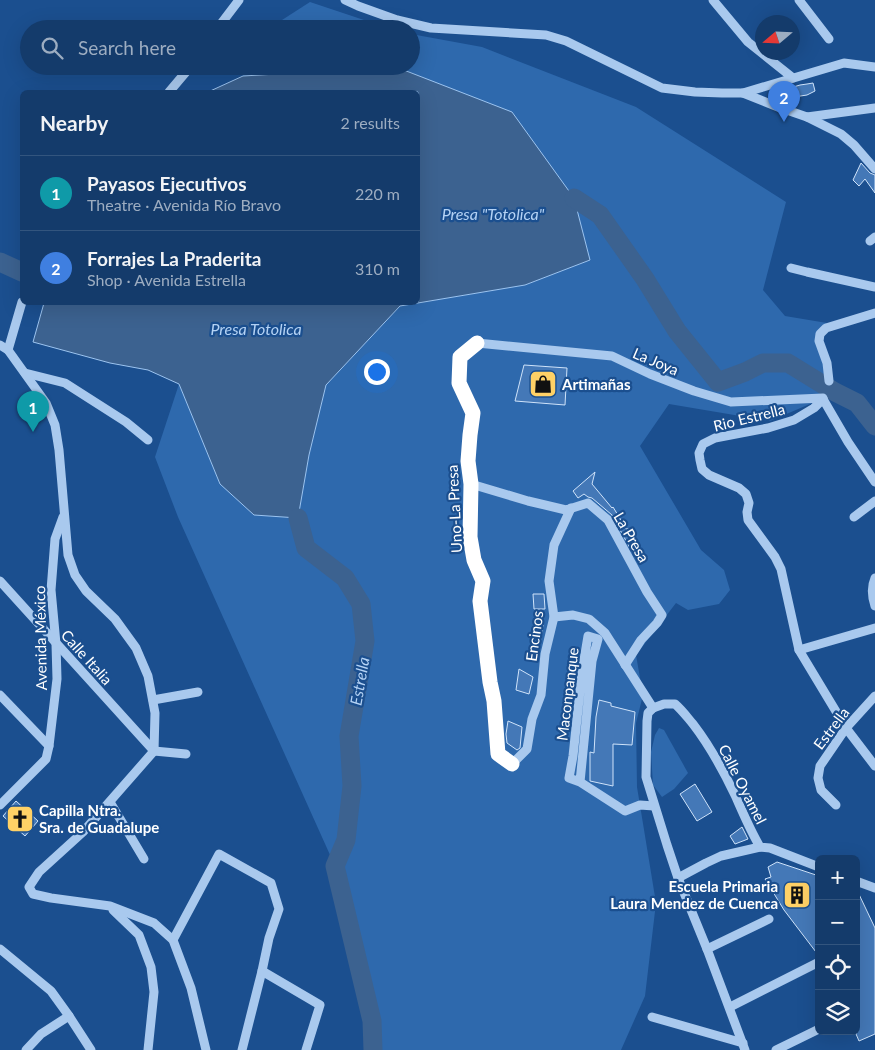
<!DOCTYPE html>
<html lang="en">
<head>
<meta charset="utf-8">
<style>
  body { margin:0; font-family:Lato,sans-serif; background:#1d4271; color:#f1f3f6 }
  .controls { position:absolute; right:15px; bottom:15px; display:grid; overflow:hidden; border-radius:8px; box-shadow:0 5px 20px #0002 }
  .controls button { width:45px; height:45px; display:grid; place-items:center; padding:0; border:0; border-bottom:1px solid #33557e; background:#143b6b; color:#f1f3f6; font:25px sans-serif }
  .compass { position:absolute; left:755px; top:15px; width:45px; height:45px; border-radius:50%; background:#143b6b; box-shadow:0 5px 20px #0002; rotate:251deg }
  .you { position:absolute; left:376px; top:371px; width:18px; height:18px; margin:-12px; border:4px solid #fff; border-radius:50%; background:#1a73e8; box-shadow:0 0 0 8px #1a73e833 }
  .badge { display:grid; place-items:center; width:32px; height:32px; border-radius:50%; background:#95b2f1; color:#fff; font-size:16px; font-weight:700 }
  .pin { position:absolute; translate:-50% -41px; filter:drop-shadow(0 1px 2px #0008) }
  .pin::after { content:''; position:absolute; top:26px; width:18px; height:15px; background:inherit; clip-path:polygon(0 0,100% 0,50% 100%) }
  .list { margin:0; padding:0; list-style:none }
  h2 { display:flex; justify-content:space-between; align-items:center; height:65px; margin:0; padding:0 20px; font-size:21px }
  h2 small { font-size:16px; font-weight:400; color:#9dadc1 }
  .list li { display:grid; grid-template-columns:32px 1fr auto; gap:15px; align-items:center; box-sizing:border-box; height:75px; padding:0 20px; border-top:1px solid #33557e }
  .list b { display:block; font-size:19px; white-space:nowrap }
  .list p { margin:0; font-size:16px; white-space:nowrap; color:#9dadc1 }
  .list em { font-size:16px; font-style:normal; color:#9dadc1 }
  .icon { flex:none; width:28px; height:28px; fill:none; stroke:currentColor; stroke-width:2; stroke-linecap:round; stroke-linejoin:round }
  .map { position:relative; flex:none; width:875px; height:1050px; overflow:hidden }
  .search { position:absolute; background:#143b6b; box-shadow:0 5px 20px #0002; left:20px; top:20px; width:400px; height:55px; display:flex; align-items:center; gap:12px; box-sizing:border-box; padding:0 18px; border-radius:28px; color:#9dadc1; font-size:19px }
  .panel { position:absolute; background:#143b6b; box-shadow:0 5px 20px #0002; left:20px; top:90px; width:400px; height:215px; border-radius:8px }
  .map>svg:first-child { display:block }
</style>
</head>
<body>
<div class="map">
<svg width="875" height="1050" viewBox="0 0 875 1050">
  <rect width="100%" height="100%" fill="#1b4f8f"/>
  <g fill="#2e69ad">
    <polygon points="310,2 391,29 268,29"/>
    <polygon points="411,34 482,47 636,107 786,202 763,290 785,316 827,323 816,342 831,374 817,401 770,421 669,404 640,446 701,550 724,570 730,590 719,604 688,610 676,603 636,655 643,695 636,723 637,787 656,903 645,996 621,1050 373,1050 372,1021 335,866 178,517 155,457 179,384 220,484 297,518 309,455 326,385 400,306 525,285 590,260 396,67 243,76 248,66 411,66"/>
    <polygon points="659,728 664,730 688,773 674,789 662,797 653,785 651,752 655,735"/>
  </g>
  <polygon fill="#3c6290" stroke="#9cc4f0" points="396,67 512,112 574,198 590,260 525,285 400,306 326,385 309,455 298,518 254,515 220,484 179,384 148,370 110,363 33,342 44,303 418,302 418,92 208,92 243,76"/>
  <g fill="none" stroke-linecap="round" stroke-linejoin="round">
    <g stroke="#3c6290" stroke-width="19">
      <polyline points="574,198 600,215 645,279 677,331 718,382 745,372 763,363 788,363 835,392 857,403 875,426"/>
      <polyline points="0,262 22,272"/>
      <polyline points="298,518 306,548 345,578 361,604 365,641 349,736 352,786 346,840 335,866 372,1021 373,1050"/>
    </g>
  </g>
  <g fill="#4478b7" stroke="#cfe3fa">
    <polygon points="813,83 815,91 807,95 781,99 780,91 800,85 807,84"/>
    <polygon points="861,163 870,173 875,175 875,193 865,179 859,186 853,180"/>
    <polygon points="524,365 567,368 565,405 515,401"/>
    <polygon points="595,472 592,484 612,508 613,507 627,530 628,528 637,545 631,550 612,515 592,498 588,497 584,494 578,498 573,491"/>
    <polygon points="533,594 544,594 545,609 534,609"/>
    <polygon points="534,625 543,625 540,644 532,640"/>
    <polygon points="519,669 533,677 529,694 516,690"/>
    <polygon points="599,700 611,703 611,706 635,712 632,745 613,744 613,786 590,781 590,752 594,753 596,717"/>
    <polygon points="508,721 522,727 520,748 517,750 507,743 506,734"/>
    <polygon points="695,784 712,812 697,821 680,794"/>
    <polygon points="16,801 38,821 25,836 3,816"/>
    <polygon points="742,827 748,839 735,844 730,836"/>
    <polygon points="777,862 819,876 819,956 784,910 765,879 771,877 768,867"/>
    <polygon points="856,888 875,928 875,1034 859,1041 856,1034"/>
  </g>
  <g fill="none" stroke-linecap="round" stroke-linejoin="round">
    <g stroke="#a9c9ee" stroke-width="9">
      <polyline points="345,0 358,6 397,20 431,28 546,35 566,41 662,88 695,92 722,93 743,93 844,63 875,67"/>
      <polyline points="713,0 748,42 793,78"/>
      <polyline points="799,0 829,39"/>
      <polyline points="217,29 239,0"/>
      <polyline points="169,92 191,66"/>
      <polyline points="743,93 778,107 807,117 841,134 854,145 875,169"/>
      <polyline points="807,117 875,108"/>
      <polyline points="870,241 875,237"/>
      <polyline points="791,268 807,272 875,287"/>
      <polyline points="477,343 612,356 650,374 694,391 731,402 823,398 823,399"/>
      <polyline points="0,345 8,350 46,403 55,425 59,450 68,555 75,575 86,591 115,619 136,648 148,676 155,713 154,751 83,832 39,872 29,887 33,894 51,898 110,906 154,923 173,940 191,988 206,1050"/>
      <polyline points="8,350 22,302"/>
      <polyline points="25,373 65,383 126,422 148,440"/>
      <polyline points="829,381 827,363 819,341 820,334 826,328 875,313"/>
      <polyline points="823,399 814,408 794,420 768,428 715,438 703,444 699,453 700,460 702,469 709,475 739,488 746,494 749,503 747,512 748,520 775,557 781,569 799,650 846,728 875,766"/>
      <polyline points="823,399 848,442 875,482"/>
      <polyline points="471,484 528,501 566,510 588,503 608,520 647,592 662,615 657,623 641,640 625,665"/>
      <polyline points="854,517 875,501"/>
      <path d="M875 578C871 587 872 597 875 606"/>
      <polyline points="0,581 154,751"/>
      <polyline points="554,617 573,615 589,619 605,633 653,708"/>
      <polyline points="799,650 875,628"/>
      <polyline points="0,695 49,746"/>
      <polyline points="153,700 198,692"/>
      <polyline points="653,708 648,713 647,721 646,777 667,845 678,878 707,949 745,1050"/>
      <path d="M653 708 664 704H675C682 710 687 717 693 724 710 746 723 770 735 795 743 813 750 830 760 847L770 848 819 867"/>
      <polyline points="154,751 186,754"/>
      <polyline points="512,764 527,749 532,719 541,695 545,654 554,617 549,581 554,545 571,508"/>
      <polyline points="580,782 592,661 598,639 588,636 582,672 573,756 569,778 580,782 625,811 640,805 654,806"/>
      <polyline points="110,802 144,859"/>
      <polyline points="0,805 46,759 49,746 57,679 56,644 51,590 55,539 63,517"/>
      <polyline points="836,805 821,790 818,778 820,766 846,728 875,696"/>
      <polyline points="678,878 706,863 721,856 760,847"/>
      <polyline points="856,881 875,888"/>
      <polyline points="113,910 139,935 151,967 154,992 148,1050"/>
      <polyline points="173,940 219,854 271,883 279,909 269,938 262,971 242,1050"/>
      <polyline points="0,949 51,991 69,1016 91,1050"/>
      <polyline points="707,949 769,919"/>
      <polyline points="262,971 320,1005 306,1050"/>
      <polyline points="730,1007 817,963"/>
      <polyline points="652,1017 743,1043"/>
      <polyline points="26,1050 41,1034 69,1016"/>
      <polyline points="776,1050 819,1029"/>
    </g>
    <polyline stroke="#fff" stroke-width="15" points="477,343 460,357 459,383 473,413 470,435 468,461 471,484 470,537 474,560 483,581 480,601 490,682 494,701 498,754 512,764"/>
  </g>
  <defs>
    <g id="shop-square" transform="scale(1.4375)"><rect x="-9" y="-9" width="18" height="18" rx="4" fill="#ffd166" stroke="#1b4f8f"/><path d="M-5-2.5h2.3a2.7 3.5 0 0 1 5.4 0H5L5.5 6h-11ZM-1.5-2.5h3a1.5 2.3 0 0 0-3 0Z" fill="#111"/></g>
    <g id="church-square" transform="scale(1.4375)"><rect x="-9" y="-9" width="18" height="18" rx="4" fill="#ffd166" stroke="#1b4f8f"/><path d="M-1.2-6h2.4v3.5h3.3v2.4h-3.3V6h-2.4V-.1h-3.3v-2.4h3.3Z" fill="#111"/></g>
    <g id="building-square" transform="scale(1.4375)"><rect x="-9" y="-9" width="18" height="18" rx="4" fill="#ffd166" stroke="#1b4f8f"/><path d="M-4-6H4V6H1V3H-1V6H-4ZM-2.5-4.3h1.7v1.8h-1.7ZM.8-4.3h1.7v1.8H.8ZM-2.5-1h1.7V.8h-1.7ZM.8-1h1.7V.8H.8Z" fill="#111"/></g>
  </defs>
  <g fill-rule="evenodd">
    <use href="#shop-square" x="543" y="384"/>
    <use href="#church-square" x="20" y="819"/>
    <use href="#building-square" x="797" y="895"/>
  </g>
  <g text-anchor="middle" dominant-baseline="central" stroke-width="4.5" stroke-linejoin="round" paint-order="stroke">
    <g font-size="15" fill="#fff" stroke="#1b4f8f">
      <text transform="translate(656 361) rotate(23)">La Joya</text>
      <text transform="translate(749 417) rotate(-14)">Rio Estrella</text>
      <text transform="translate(454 509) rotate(-93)">Uno-La Presa</text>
      <text transform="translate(632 537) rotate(60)">La Presa</text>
      <text transform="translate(534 636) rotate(-82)">Encinos</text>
      <text transform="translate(40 638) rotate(-91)">Avenida México</text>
      <text transform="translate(87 657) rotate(48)">Calle Italia</text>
      <text transform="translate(567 694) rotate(-83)">Maconpanque</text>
      <text transform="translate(831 728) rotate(-53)">Estrella</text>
      <text transform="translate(743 784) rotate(63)">Calle Oyamel</text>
    </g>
    <g font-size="15" font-weight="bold" fill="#fff" stroke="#1b4f8f" text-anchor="start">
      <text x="562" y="384">Artimañas</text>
      <text x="39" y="810">Capilla Ntra.<tspan x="39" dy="17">Sra. de Guadalupe</tspan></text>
      <text x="778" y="886" text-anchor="end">Escuela Primaria<tspan x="778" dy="17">Laura Mendez de Cuenca</tspan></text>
    </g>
    <g font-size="16" font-style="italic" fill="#b5d3f5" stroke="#1b4f8f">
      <text x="493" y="213">Presa "Totolica"</text>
      <text x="256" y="328">Presa Totolica</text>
      <text transform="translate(359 681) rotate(-80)">Estrella</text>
    </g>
  </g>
</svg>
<div class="controls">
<button>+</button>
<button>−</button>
<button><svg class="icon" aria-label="locate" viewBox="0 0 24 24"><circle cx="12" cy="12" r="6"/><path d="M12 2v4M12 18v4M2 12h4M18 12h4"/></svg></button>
<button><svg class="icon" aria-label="layers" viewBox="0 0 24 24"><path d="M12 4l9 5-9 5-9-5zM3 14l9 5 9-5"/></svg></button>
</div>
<svg class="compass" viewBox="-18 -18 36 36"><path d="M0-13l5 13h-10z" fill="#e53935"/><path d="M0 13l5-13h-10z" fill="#9dadc1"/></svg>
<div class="you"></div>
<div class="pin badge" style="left:33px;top:432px;background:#0f9aa8">1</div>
<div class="pin badge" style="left:784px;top:122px;background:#3f7fe0">2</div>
<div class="search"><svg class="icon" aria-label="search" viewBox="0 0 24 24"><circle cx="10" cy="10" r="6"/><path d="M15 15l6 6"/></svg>Search here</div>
<section class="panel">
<h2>Nearby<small>2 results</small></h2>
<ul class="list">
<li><span class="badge" style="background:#0f9aa8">1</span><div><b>Payasos Ejecutivos</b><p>Theatre · Avenida Río Bravo</p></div><em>220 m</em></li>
<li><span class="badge" style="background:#3f7fe0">2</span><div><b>Forrajes La Praderita</b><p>Shop · Avenida Estrella</p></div><em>310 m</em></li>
</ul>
</section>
</div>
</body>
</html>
